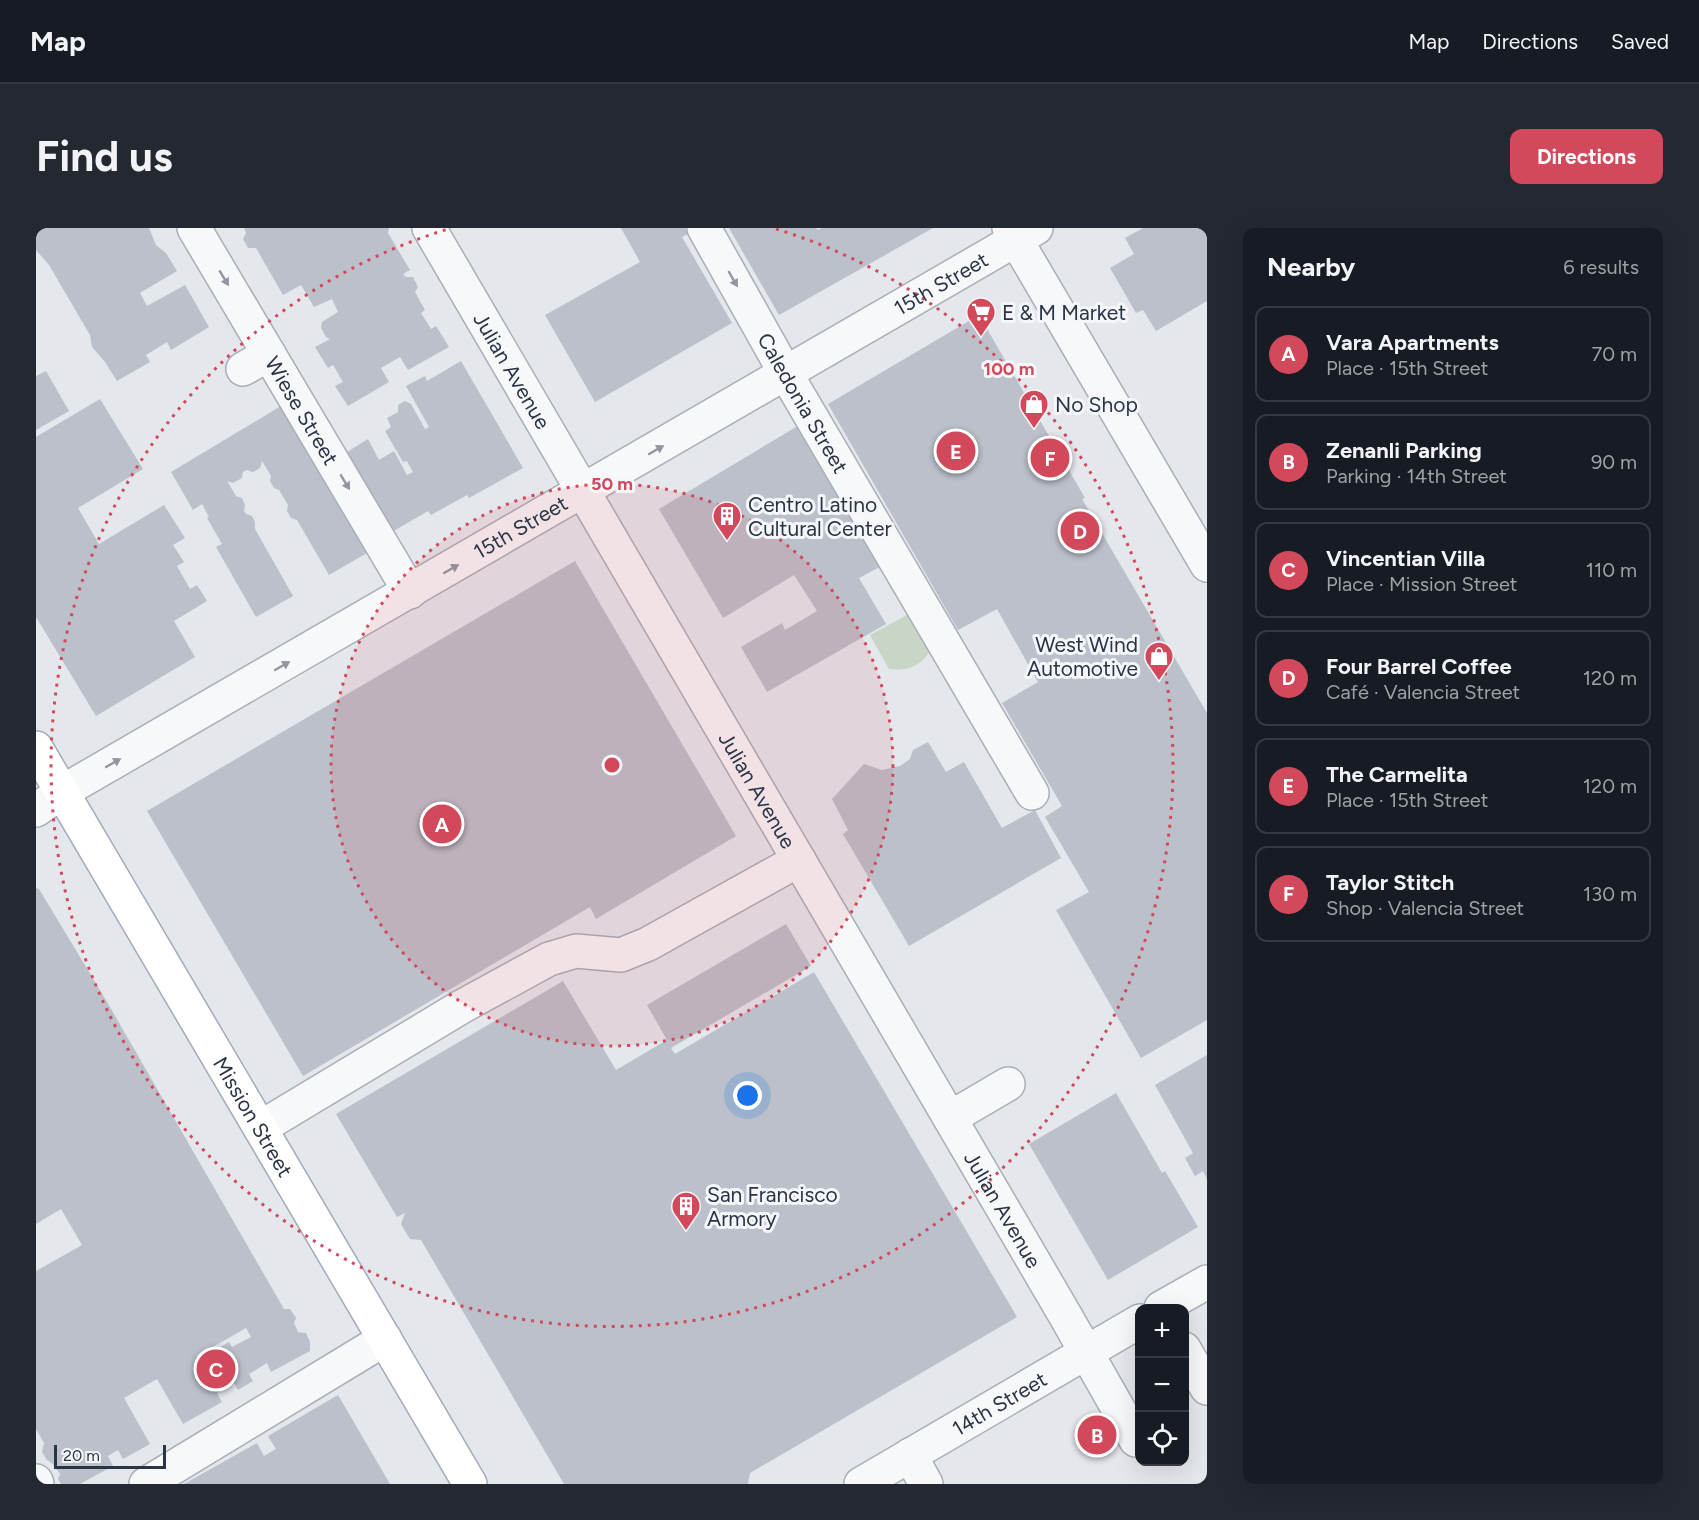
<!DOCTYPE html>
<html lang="en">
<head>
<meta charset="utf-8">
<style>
  body { margin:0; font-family:Figtree,sans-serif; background:#242831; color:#f1f3f6 }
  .controls { position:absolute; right:18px; bottom:18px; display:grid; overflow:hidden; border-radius:12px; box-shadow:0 6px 24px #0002 }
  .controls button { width:54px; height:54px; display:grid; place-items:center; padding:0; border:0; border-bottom:2px solid #363941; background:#171b24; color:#f1f3f6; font:30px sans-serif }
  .scale { position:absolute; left:18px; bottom:15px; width:112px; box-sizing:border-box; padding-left:6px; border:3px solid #2b3445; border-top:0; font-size:16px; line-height:21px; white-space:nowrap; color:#2b3445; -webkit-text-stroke:4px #f4f6f9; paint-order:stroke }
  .you { position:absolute; left:712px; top:868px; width:21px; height:21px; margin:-15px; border:4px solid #fff; border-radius:50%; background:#1a73e8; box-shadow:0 0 0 9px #1a73e833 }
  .badge { display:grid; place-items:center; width:39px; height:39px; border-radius:50%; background:#d1495b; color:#fff; font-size:20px; font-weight:700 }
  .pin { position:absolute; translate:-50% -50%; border:3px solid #fff; box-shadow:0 2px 6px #0006 }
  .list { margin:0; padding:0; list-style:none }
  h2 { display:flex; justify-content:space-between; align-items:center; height:78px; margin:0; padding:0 24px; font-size:26px }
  h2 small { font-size:20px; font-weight:400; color:#9ea1a6 }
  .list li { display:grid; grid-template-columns:39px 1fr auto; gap:18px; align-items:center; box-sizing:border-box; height:96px; margin:0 12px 12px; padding:0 12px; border:2px solid #363941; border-radius:12px }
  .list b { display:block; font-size:22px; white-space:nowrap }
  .list p { margin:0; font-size:20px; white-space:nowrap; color:#9ea1a6 }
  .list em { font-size:20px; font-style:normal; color:#9ea1a6 }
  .icon { flex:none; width:33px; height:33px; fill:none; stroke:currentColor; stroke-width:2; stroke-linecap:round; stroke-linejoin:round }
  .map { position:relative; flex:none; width:1171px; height:1256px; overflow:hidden; border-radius:12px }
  header { display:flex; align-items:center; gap:36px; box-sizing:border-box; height:84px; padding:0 30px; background:#171b24; border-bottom:2px solid #363941 }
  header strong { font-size:28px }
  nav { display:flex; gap:33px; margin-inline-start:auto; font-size:21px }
  .intro { display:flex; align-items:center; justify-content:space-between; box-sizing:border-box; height:144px; padding:0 36px }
  h1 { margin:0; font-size:42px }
  .button { padding:15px 27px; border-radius:12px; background:#d1495b; color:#fff; font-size:21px; font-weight:700 }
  main { display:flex; gap:36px; padding:0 36px }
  aside { flex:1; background:#171b24; border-radius:12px; box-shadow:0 6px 24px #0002 }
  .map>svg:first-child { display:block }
</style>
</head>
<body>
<header>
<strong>Map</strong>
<nav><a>Map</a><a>Directions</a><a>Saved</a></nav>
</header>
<div class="intro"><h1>Find us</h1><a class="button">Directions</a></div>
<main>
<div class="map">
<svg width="1171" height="1256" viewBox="0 0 1171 1256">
  <rect width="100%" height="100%" fill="#e4e7ec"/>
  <path fill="#c9d6c5" d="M878 383 896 419C886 438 874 443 853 441L834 407Z"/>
  <g fill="#bbc0ca" fill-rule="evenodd">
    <polygon points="0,0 113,0 120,17 130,25 141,43 104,65 111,78 149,57 173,99 135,122 131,114 110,127 114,134 81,153 69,134 56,119 54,107 13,37 0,22"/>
    <polygon points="208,0 353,0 352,5 374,42 367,46 370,49 377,49 382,59 379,64 389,82 385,85 395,101 400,98 413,119 372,142 364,129 345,140 353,154 312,178 299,158 307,154 297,137 292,140 279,119 294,111 290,109 285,100 286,94 302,84 296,71 278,79 265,57 247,67 220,20 212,20 207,11 210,5"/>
    <polygon points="585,0 649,0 652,6 646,9 696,95 559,174 509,87 604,34"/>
    <polygon points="693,0 780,0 782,2 786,0 897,0 743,87"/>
    <polygon points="1107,0 1171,0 1171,73 1120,103 1107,82 1100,85 1074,40 1098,26 1089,10"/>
    <polygon points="943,87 1049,270 1046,271 1171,485 1171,792 1105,830 1020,682 1053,664 1009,589 1026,578 966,475 1002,454 961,381 922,402 792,176"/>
    <polygon points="425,133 487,240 433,270 431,267 395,287 392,283 356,304 311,224 332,211 343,232 358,223 371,247 377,244 371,233 367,234 349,203 355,199 351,190 362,184 362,177 369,173 375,176 389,201 393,199 370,158 389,148 391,153"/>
    <polygon points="10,143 33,183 0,202 0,148"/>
    <polygon points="64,171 107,241 42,280 63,316 128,277 149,310 137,317 148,334 141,338 154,361 161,357 171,373 138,393 159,429 60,488 0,389 0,209"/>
    <polygon points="245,178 331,325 293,347 261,292 255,290 251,283 252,277 243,262 238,260 234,253 235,248 226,233 224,240 217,244 211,242 207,244 206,250 197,255 191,253 200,268 206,270 209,277 208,283 210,286 216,288 219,294 219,301 257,368 220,389 180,319 186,316 171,290 173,289 166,276 157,282 135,244"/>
    <polygon points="770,193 853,334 823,350 850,396 731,464 705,419 746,395 749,402 781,383 758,347 687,390 623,281"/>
    <polygon points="539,333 700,608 560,691 554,679 267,848 111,583"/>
    <polygon points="892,514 910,544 928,534 966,600 999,582 1025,630 873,718 807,606 812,602 796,571 828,536 846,542 864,538 874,531 877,522"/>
    <path d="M0 660 3 661 67 767 248 1081H254L260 1090 258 1095 262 1104 270 1105 274 1114V1123L235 1144 231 1135 213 1146 217 1153 202 1162 198 1155 181 1165 186 1174 147 1196 121 1151 88 1170 114 1216 87 1231 82 1222 72 1228 77 1238 44 1256H25L22 1251 24 1246 17 1236 11 1232 6 1224 8 1215 0 1201V1043L46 1017 25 981 0 996ZM210 1100 215 1109 196 1119 193 1114 179 1122 182 1127 165 1137 161 1128Z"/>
    <polygon points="750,696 775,738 635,820 639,826 778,744 981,1089 714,1245 712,1256 528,1256 385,1012 374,1011 365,996 369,985 361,989 300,886 527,753 580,842 631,812 611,777"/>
    <polygon points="1171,827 1171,951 1167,943 1159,948 1149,930 1157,925 1119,857"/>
    <polygon points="1080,865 1126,945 1129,943 1162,999 1072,1052 993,916"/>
    <polygon points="302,1167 354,1256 148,1256 221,1215 228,1228 240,1221 232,1208"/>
  </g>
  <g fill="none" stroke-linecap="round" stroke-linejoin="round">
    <g stroke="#a9aeb7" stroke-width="36">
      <g id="minor">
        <path id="s1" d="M158 0 374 364"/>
        <path id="s2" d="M393 0 1029 1087 1100 1212"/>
        <path id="s3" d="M668 0 750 146 996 565"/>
        <polyline points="973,0 1171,337"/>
        <polyline points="207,141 233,126"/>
        <path id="s4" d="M0 582 26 564 1000 0"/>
        <polyline points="914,890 972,856"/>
        <polyline points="224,900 425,779 513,731 540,723 585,727 612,716 763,632"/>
        <polyline points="1125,1080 1171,1054"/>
        <polyline points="1148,1121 1171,1160"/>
        <polyline points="874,1227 890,1256"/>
        <polyline points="0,1253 1,1256"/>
        <polyline points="110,1256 349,1111"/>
        <path id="s5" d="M825 1256 1104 1093"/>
      </g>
    </g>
    <g stroke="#a3abb8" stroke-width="36">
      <g id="major">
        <path id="s6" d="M0 520 434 1256"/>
      </g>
    </g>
    <use href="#minor" stroke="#f7f8fa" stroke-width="33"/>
    <use href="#major" stroke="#fff" stroke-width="33"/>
  </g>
  <defs><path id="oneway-solid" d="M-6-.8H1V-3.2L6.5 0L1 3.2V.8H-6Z" transform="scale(1.5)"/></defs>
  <g fill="#9196a0">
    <use href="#oneway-solid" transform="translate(188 50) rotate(59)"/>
    <use href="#oneway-solid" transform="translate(697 51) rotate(60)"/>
    <use href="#oneway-solid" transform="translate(620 222) rotate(-30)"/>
    <use href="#oneway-solid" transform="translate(309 254) rotate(59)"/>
    <use href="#oneway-solid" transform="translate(415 341) rotate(-30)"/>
    <use href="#oneway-solid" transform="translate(246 438) rotate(-30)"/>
    <use href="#oneway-solid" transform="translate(77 535) rotate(-30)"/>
  </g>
  <circle cx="576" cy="537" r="281" fill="#d1495b" fill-opacity=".12"/>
  <g fill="none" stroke="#d1495b" stroke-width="3" stroke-dasharray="3 6">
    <circle cx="576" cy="537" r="281"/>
    <path d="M740 1A561 561 0 1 1 412 1"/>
  </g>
  <defs>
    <g id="supermarket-pin" transform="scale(1.5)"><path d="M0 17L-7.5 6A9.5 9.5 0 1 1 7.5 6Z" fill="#d1495b" stroke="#f4f6f9"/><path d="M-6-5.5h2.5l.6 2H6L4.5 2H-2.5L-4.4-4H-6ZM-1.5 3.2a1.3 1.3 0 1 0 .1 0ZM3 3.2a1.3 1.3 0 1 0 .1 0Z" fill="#fff"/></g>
    <g id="shop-pin" transform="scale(1.5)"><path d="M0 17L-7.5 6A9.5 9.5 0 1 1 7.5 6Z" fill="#d1495b" stroke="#f4f6f9"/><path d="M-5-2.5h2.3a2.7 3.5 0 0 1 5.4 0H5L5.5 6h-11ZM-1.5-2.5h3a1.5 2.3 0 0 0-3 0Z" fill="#fff"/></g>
    <g id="building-pin" transform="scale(1.5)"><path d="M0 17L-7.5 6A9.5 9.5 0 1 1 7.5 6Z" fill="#d1495b" stroke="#f4f6f9"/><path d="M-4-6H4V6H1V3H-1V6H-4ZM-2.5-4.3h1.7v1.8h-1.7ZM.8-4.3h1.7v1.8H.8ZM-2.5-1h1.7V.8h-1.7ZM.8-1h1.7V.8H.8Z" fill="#fff"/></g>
  </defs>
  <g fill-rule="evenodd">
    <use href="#supermarket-pin" x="945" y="84"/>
    <use href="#shop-pin" x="998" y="176"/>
    <use href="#building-pin" x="691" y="288"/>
    <use href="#shop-pin" x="1123" y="428"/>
    <use href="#building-pin" x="650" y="978"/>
  </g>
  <g text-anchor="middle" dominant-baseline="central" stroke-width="6" stroke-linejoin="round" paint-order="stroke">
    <g font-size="21" fill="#2b3445" stroke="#f4f6f9">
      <text stroke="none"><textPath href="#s4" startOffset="1047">15th Street</textPath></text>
      <text stroke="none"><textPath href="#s2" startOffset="165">Julian Avenue</textPath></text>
      <text stroke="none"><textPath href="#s3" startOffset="201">Caledonia Street</textPath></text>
      <text stroke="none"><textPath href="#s1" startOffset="212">Wiese Street</textPath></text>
      <text stroke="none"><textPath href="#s4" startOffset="561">15th Street</textPath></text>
      <text stroke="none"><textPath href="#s2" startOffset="651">Julian Avenue</textPath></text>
      <text stroke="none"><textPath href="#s6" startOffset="428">Mission Street</textPath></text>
      <text stroke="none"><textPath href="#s2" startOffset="1137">Julian Avenue</textPath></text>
      <text stroke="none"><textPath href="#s5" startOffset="160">14th Street</textPath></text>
    </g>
    <g font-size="21" fill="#2b3445" stroke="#f4f6f9" text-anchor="start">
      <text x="966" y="84">E &amp; M Market</text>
      <text x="1019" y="176">No Shop</text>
      <text x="712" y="276">Centro Latino<tspan x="712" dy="24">Cultural Center</tspan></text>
      <text x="1102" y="416" text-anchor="end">West Wind<tspan x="1102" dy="24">Automotive</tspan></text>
      <text x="671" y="966">San Francisco<tspan x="671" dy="24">Armory</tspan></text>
    </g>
  </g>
  <circle cx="576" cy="537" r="9" fill="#d1495b" stroke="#f4f6f9" stroke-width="3"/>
  <g font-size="18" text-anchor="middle" font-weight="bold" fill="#d1495b" stroke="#f4f6f9" stroke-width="6" stroke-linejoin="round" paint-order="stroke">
    <text x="973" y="147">100 m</text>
    <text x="576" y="262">50 m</text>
  </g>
</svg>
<div class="controls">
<button>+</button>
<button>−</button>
<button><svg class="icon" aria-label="locate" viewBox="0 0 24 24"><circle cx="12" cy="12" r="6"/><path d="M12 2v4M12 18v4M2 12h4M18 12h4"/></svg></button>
</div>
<div class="scale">20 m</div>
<div class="you"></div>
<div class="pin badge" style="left:406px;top:596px">A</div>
<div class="pin badge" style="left:1061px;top:1207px">B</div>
<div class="pin badge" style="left:180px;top:1141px">C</div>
<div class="pin badge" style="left:1044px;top:303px">D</div>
<div class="pin badge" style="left:920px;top:223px">E</div>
<div class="pin badge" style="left:1014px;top:230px">F</div>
</div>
<aside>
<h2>Nearby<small>6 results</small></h2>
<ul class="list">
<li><span class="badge">A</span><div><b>Vara Apartments</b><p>Place · 15th Street</p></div><em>70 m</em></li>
<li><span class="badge">B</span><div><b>Zenanli Parking</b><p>Parking · 14th Street</p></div><em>90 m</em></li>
<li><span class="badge">C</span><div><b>Vincentian Villa</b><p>Place · Mission Street</p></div><em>110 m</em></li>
<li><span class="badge">D</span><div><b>Four Barrel Coffee</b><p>Café · Valencia Street</p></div><em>120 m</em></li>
<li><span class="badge">E</span><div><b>The Carmelita</b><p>Place · 15th Street</p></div><em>120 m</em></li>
<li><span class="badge">F</span><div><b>Taylor Stitch</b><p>Shop · Valencia Street</p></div><em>130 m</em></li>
</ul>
</aside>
</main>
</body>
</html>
